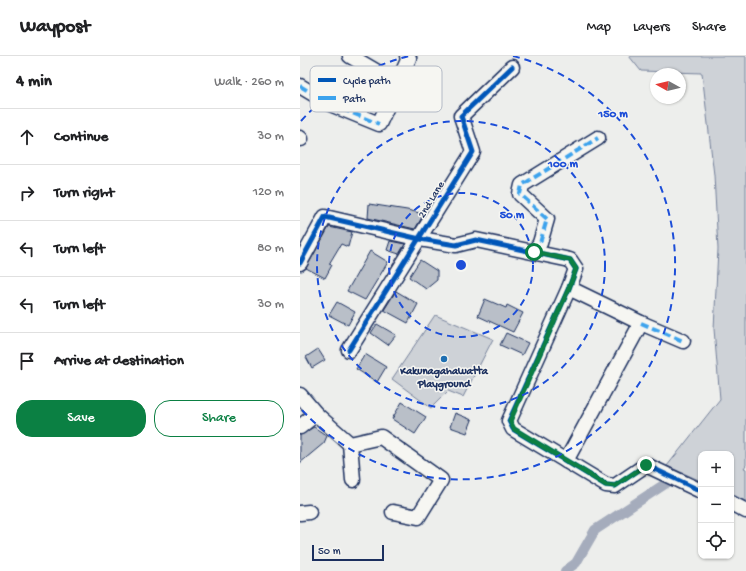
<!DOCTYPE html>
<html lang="en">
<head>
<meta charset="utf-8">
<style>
  body { margin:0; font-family:"Gochi Hand",sans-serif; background:#f6f6f6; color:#202124 }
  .controls { position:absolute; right:12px; bottom:12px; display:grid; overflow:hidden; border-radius:8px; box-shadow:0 1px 3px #0004 }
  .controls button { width:36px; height:36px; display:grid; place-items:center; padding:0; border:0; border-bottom:1px solid #e0e0e0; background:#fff; color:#202124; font:20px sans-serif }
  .compass { position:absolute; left:350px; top:12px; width:36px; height:36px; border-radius:50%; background:#fff; box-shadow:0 1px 3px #0004; rotate:278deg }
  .scale { position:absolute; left:12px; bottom:10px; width:72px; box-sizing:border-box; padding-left:4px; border:2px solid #1b2f5e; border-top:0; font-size:11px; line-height:14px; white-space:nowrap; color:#1b2f5e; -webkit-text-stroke:3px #f6f6f2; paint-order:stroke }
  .stop { position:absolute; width:12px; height:12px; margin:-9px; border:3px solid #0b8043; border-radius:50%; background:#fff }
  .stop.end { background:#0b8043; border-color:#fff; box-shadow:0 1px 4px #0008 }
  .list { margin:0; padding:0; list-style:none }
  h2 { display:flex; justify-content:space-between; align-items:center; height:52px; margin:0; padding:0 16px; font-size:17px }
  h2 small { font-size:13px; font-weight:400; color:#757577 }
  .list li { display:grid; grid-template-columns:26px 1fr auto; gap:12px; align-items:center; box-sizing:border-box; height:56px; padding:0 16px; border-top:1px solid #e0e0e0 }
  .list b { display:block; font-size:15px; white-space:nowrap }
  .list em { font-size:13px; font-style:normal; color:#757577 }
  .actions { display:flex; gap:8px; padding:12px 16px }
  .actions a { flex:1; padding:9px 0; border:1px solid #0b8043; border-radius:16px; text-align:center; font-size:14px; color:#0b8043 }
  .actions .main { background:#0b8043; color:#fff }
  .icon { flex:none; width:22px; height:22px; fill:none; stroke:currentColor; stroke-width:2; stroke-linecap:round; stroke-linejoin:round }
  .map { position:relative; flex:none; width:446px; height:515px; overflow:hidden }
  header { display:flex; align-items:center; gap:24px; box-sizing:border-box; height:56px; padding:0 20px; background:#fff; border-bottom:1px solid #e0e0e0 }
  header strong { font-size:19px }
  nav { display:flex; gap:22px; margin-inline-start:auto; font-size:14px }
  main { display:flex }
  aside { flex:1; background:#fff }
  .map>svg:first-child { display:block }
</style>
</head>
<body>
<header>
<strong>Waypost</strong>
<nav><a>Map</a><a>Layers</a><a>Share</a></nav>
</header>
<main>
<aside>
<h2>4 min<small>Walk · 260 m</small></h2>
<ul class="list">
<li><svg class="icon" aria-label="ahead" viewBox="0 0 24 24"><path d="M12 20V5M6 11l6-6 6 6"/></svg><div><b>Continue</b></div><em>30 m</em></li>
<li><svg class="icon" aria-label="right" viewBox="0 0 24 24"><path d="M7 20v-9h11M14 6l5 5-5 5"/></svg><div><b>Turn right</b></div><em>120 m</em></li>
<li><svg class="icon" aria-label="left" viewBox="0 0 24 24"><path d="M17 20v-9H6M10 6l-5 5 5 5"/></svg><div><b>Turn left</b></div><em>80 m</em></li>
<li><svg class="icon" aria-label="left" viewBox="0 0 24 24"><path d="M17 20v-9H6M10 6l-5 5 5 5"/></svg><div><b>Turn left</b></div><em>30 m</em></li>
<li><svg class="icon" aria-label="arrive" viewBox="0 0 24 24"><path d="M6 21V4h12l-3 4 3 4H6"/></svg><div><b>Arrive at destination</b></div></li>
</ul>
<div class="actions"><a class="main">Save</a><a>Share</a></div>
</aside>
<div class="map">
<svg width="446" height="515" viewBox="0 0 446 515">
  <rect width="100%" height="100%" fill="#edeeec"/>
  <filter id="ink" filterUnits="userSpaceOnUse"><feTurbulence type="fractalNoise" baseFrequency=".025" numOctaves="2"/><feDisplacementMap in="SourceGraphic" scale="8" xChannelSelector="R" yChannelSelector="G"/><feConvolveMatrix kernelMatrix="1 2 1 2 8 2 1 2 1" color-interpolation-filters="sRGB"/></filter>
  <g filter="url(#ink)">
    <g fill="#ced2d7" stroke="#74809a">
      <polygon points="329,0 446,0 446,409 444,412 446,413 446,445 431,439 431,398 401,398 401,425 367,410 420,343 414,273 418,193 414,119 402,17 341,15"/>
      <polygon points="135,259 193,283 163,341 148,335 131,352 92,323"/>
    </g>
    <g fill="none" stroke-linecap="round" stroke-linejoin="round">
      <polyline stroke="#a5acbc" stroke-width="10" points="265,515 276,507 295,474 368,426"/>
    </g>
    <g fill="#b9bfc8" stroke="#1b2f5e">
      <polygon points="69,148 107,154 124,158 115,173 68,162"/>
      <polygon points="29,171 52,176 48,191 41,188 29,208 32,209 25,222 6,212"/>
      <polygon points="90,185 105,188 99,198 87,194"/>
      <polygon points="70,195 88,206 65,244 47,235"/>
      <polygon points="120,204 137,215 137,224 126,233 109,221"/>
      <polygon points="96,235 118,248 108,267 84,254"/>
      <polygon points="185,243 206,252 207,249 223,257 213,276 178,260"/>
      <polygon points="37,246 55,256 48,269 29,259"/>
      <polygon points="77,268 96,279 88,289 71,277"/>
      <polygon points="206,277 228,287 222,299 200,289"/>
      <polygon points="18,293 25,304 12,312 6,301"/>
      <polygon points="65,298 86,311 77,326 56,313"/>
      <polygon points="102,346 126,361 115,378 92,363"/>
      <polygon points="155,357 172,364 167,377 150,371"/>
      <polygon points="14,371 27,380 24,387 0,407 0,379"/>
    </g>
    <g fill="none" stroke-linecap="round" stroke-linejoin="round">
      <g stroke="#1b2f5e" stroke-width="17">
        <g id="minor">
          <polyline points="50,0 81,18"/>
          <polyline points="0,30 30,48 79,68 109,2 107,0"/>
          <polyline points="0,82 1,83"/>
          <polyline points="234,196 240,187 247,163 220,138 222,129 298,82"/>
          <polyline points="0,207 25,161 120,183 156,189 176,184 270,204 276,213 269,232 209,365 213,373 306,429 315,430 346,409 401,435"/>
          <polyline points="341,267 383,285"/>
          <polyline points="49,294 173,96 161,60 212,11"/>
          <polyline points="0,339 16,358 50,388 81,381 141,424 118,461 93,456"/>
          <polyline points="0,371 16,358"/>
          <polyline points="50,388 53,424"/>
          <polyline points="266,405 341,267 269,232"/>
          <polyline points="431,447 446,455"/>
          <polyline points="0,457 9,456"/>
        </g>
      </g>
      <use href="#minor" stroke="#f6f6f2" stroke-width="14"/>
      <g stroke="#3da3ed" stroke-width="4" stroke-dasharray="8 4" stroke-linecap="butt">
        <polyline points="0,30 30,48 79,68"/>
        <polyline points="234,196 240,187 247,163 220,138 222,129 298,82"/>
        <polyline points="341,267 383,285"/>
      </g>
      <g stroke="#f6f6f2" stroke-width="8">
        <g id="cycleway">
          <polyline points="0,207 25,161 120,183 156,189 176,184 270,204 276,213 269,232 209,365 213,373 306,429 315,430 346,409 401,435"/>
          <polyline points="49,294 173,96 161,60 212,11"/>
        </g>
      </g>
      <use href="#cycleway" stroke="#0057b8" stroke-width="5"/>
    </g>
  </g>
  <g fill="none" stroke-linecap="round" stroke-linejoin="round" filter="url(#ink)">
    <polyline stroke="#0b8043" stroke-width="5" points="234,196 270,204 276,213 269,232 210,365 214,373 306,429 315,430 346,409"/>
  </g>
  <g fill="none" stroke="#1d4ed8" stroke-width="2" stroke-dasharray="7 5">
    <circle cx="161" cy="209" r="72"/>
    <circle cx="161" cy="209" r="144"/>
    <path d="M1 65A215 215 0 0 1 109 0M213 0A215 215 0 1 1 1 353"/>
  </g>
  <circle fill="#1f6fb2" stroke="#f6f6f2" stroke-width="1.5" cx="144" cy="303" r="4"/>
  <g text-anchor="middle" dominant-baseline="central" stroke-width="3" stroke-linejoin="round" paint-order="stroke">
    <g font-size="11" fill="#1b2f5e" stroke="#f6f6f2">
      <text transform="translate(132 144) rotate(-59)">2nd Lane</text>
    </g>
    <g font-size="11" font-weight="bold" fill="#1b2f5e" stroke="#f6f6f2">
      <text x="144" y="316">Kakunagahawatta<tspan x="144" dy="13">Playground</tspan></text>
    </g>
  </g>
  <rect x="10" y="10" width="132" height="46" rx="6" fill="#f6f6f2" stroke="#b4bac6" stroke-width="1"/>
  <rect x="18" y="22" width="18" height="4" fill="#0057b8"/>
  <rect x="18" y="40" width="18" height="4" fill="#3da3ed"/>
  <g font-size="11" fill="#1b2f5e">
    <text x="43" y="28">Cycle path</text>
    <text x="43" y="46">Path</text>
  </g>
  <circle cx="161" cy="209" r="6" fill="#1d4ed8" stroke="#f6f6f2" stroke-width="2"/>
  <g font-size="12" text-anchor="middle" font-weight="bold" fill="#1d4ed8" stroke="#f6f6f2" stroke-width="3" stroke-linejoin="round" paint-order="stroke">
    <text x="313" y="61">150 m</text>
    <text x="263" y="111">100 m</text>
    <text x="212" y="162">50 m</text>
  </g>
</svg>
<div class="controls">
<button>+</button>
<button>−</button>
<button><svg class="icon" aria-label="locate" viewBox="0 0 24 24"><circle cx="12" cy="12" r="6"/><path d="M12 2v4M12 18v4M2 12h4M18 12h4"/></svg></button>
</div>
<svg class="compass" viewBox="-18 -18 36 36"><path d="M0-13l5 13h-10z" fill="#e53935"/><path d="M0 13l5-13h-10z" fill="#757577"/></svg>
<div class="scale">50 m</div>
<div class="stop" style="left:234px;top:196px"></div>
<div class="stop end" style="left:346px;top:409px"></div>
</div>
</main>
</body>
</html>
